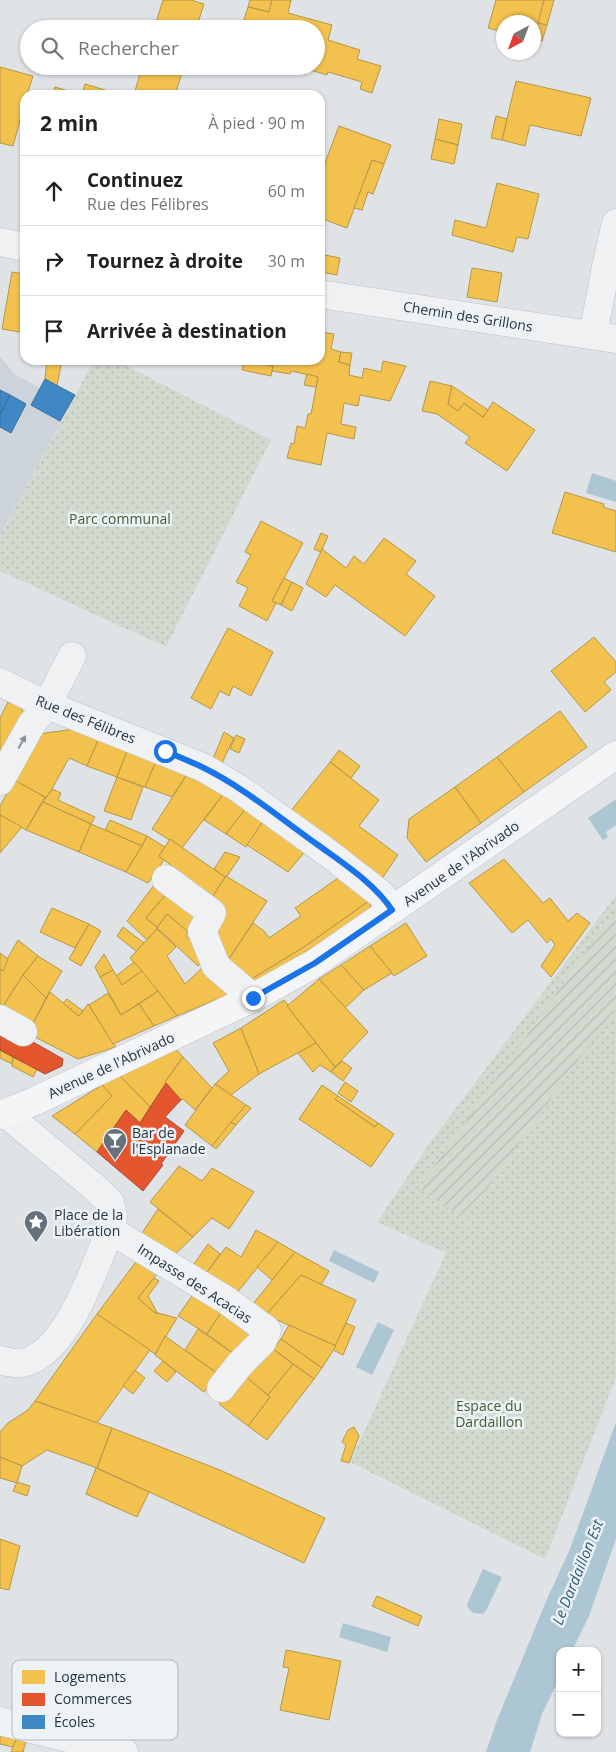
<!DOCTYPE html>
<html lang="fr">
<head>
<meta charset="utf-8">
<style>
  body { margin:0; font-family:"Open Sans",sans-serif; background:#f6f6f6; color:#222 }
  .controls { position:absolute; right:15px; bottom:15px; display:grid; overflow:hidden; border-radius:10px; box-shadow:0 1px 4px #0004 }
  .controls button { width:45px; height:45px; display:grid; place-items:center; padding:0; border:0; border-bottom:1px solid #e0e0e0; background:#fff; color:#222; font:25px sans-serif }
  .compass { position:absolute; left:496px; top:15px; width:45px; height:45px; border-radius:50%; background:#fff; box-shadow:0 1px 4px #0004; rotate:221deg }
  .stop { position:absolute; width:15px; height:15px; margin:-11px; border:4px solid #1a73e8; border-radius:50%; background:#fff }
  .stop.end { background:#1a73e8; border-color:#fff; box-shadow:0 1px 5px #0008 }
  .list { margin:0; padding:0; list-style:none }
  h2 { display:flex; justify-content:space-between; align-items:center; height:65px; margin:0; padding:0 20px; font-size:21px }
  h2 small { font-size:16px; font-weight:400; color:#767676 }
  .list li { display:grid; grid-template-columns:32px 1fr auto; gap:15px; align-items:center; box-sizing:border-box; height:70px; padding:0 20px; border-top:1px solid #e0e0e0 }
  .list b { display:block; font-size:19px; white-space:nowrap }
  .list p { margin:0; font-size:16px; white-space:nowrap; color:#767676 }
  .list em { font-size:16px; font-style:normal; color:#767676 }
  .icon { flex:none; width:28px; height:28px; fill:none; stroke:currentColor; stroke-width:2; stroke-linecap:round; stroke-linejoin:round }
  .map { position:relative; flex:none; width:616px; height:1752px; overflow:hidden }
  .search { position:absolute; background:#fff; box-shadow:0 1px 4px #0004; left:20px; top:20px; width:305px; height:55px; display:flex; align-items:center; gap:12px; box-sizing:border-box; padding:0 18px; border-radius:28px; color:#767676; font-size:19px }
  .panel { position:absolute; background:#fff; box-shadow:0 1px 4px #0004; left:20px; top:90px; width:305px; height:275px; border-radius:15px }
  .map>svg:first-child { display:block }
</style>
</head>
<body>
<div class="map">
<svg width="616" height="1752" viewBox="0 0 616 1752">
  <defs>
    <pattern id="grass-dots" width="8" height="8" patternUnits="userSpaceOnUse" patternTransform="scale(1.25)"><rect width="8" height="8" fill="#d2dad0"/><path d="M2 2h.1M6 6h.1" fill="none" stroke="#b4bcb4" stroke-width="1.8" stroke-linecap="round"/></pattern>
    <pattern id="garden-furrows" width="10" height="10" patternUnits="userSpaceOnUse" patternTransform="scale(1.25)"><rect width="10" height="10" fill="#d2dad0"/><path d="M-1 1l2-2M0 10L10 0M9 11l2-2" fill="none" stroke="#b4bcb4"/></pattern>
  </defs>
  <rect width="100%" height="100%" fill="#e0e3e6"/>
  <polygon fill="#cdd3da" points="0,356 14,374 70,404 0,536"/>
  <g fill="url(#grass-dots)">
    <polygon points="94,360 115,360 271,440 166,647 0,571 0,536"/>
    <polygon points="616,895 616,1378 545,1559 350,1462 446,1253 377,1222 432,1140"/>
  </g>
  <polygon fill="url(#garden-furrows)" points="616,909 616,1007 465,1220 419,1188"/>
  <g fill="#acc6d4">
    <polygon points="592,473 616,481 616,502 586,493"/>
    <polygon points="616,799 616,825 606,832 608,837 603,840 588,818"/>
    <polygon points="334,1250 379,1272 374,1283 329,1261"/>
    <polygon points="378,1322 394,1330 372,1375 356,1367"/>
    <polygon points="616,1422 616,1539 589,1616 572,1651 560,1651 560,1677 542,1714 530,1752 486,1752 497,1720 547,1599 570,1549"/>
    <polygon points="483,1569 502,1577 486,1611 483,1614 473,1613 468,1608 467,1604"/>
    <polygon points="343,1623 391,1637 387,1652 339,1637"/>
  </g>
  <g fill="#f2c14e" stroke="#b4974a">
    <polygon points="163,0 191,0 204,4 196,29 154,29"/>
    <polygon points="250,0 272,0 269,12 248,7"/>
    <polygon points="272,0 291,0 288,13 332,25 328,40 360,50 357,59 381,66 372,93 360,89 362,82 328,72 327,75 297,66 316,66 316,29 241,29 248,7 269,12"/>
    <polygon points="496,0 544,0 538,23 547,25 542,41 534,39 534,22 504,22 504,32 488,28"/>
    <polygon points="544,0 554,0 547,25 538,23"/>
    <polygon points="142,66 184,66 175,95 134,95"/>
    <polygon points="0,67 33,76 27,95 25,95 25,102 13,146 0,143"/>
    <polygon points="516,81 591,98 581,136 530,125 525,146 502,140"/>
    <polygon points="85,84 105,90 103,95 82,95"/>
    <polygon points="55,87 82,95 83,95 53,95"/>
    <polygon points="496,116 507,119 502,140 491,138"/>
    <polygon points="439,119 462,124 458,145 435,139"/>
    <polygon points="339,126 391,145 384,164 372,160 347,228 320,218 320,176"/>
    <polygon points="435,139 458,145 454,164 431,159"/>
    <polygon points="372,160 384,164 373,194 368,192 362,210 354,208"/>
    <polygon points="497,183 539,194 528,239 517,237 513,252 452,235 455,220 486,228"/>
    <polygon points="320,254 340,258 337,275 320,272"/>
    <polygon points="472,268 502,273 497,302 467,297"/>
    <polygon points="12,272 25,274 25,333 2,329"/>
    <polygon points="320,332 334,334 331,349 341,352 339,362 350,365 349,375 362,378 364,368 381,372 383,361 406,366 390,401 360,395 358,406 344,403 341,424 356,427 354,439 327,433 321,465 287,458 291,443 294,444 297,426 305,428 308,414 311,414 318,377 291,371 290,374 272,371 273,366 244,362 243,365 226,361 320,360"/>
    <polygon points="341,352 352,353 350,365 339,362"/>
    <polygon points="47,360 62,360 57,386 45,379"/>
    <polygon points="244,362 273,366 271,376 242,370"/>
    <polygon points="307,374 318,377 316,387 304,385"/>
    <polygon points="430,381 452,386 448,404 458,411 464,403 483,417 493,402 535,430 507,471 465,443 470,437 437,414 422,411"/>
    <polygon points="452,386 488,410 483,417 464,403 458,411 448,404"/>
    <polygon points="565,492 604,504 603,507 616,511 616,552 552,533"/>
    <polygon points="261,521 303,543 272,601 276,603 267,621 239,606 248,588 236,582 251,555 245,552"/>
    <polygon points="321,533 328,536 321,552 314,549"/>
    <polygon points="384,538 416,561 406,574 435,596 405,636 335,585 326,597 306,584 322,549 346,568 354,556 364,564"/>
    <polygon points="284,578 292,582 281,605 272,601"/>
    <polygon points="292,582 303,588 292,611 281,605"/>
    <polygon points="228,628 273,652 251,696 233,686 229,696 220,691 211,709 191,698"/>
    <polygon points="594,637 616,662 616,672 604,682 611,690 585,712 551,671"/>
    <polygon points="8,702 21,707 23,713 0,754 0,718"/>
    <polygon points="560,711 587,747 524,792 497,757"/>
    <polygon points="74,729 99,738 87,766 69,758 47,798 14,780 39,734"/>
    <polygon points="224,732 234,738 222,763 213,759"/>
    <polygon points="236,735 245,739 239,753 230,749"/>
    <polygon points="99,738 128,749 117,777 87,766"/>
    <polygon points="128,749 157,759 145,787 117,777"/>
    <polygon points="339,750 360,766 351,778 330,762"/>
    <polygon points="497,757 524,792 481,823 455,787"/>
    <polygon points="157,759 188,773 172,797 145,787"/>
    <polygon points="330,762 379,800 359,826 398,855 381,880 290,812"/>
    <polygon points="188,773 224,793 182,848 152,829"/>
    <polygon points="117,777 143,787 131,820 104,811"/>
    <polygon points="14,780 45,797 26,830 0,815 0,806"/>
    <polygon points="455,787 481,823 426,862 407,838 409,819"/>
    <polygon points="52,789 61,793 58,800 95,817 91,824 43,802"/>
    <polygon points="224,793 246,808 226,834 204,820"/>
    <polygon points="43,802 91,824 79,852 26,830"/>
    <polygon points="246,808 264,820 246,847 226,834"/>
    <polygon points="0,815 22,827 0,853"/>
    <polygon points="110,820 147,836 142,846 105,830"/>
    <polygon points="264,820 307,849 288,872 247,845"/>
    <polygon points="91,824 142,846 126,872 79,852"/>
    <polygon points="147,836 165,847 159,856 164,860 148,883 126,872 142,846"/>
    <polygon points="170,839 225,877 211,899 179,878 182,874 159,856"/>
    <polygon points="225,852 240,857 227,876 225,877 214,869"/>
    <polygon points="504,859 543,903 550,898 568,921 577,913 590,923 551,977 541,966 555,945 551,939 547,943 528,920 512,933 469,883"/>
    <polygon points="226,876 267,901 227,962 211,933 225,911 211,899"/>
    <polygon points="341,876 369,901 304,947 250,980 227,962 253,923 264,931 269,938 301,916 295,908"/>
    <polygon points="155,884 167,893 146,918 157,927 157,929 147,940 127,921"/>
    <polygon points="167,893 199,915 188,932 167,914 157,927 146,918"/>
    <polygon points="369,901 371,908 318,944 255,983 250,980 304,947"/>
    <polygon points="52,908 89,924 75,948 40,932"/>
    <polygon points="167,914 188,932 186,936 202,949 203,960 198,966 157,928"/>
    <polygon points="406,923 427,956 394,976 370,946"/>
    <polygon points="89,924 101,931 81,966 69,959"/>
    <polygon points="123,927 144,943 136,951 117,936"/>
    <polygon points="157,929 176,947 167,956 185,984 202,968 229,994 177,1016 130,958"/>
    <polygon points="18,940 38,956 23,975 0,1011 0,969 3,971 6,961"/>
    <polygon points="370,946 392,973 364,990 341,965"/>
    <polygon points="0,953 8,959 3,971 0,969"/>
    <polygon points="104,954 113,970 100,977 95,967"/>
    <polygon points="38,956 62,971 46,998 23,975"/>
    <polygon points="134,962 142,971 122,985 116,976"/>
    <polygon points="341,965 364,990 345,1008 319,979"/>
    <polygon points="113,970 122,985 142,971 158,991 121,1015 100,977"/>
    <polygon points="23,975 46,998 31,1027 0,1011"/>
    <polygon points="319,979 368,1032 335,1067 287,1006"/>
    <polygon points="158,991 177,1016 154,1026 139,1004"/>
    <polygon points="50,992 79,1016 88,1004 116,1047 78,1059 25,1032 31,1027"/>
    <polygon points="108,993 121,1015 139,1004 154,1026 113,1044 89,1005"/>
    <polygon points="67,999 83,1011 79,1016 63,1003"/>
    <polygon points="284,1000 288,1005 287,1006 316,1043 259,1074 241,1028"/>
    <polygon points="241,1028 259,1074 231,1095 215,1084 229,1071 213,1043"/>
    <polygon points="316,1043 335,1067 331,1072 320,1065 313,1072 298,1053"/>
    <polygon points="174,1047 183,1057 165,1082 166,1083 150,1107 119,1075"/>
    <polygon points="0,1050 13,1057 12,1064 0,1058"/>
    <polygon points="13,1057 37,1069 33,1077 12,1066"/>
    <polygon points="183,1057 212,1088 195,1110 183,1099 181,1100 165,1082"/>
    <polygon points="342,1061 352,1068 343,1081 331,1072"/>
    <polygon points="119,1075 150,1107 140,1123 126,1110 97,1152 75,1134 112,1096 102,1085"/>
    <polygon points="345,1082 358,1091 351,1102 338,1093"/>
    <polygon points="215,1084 246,1105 212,1146 185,1125"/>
    <polygon points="102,1085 112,1096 75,1134 52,1116"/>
    <polygon points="322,1085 338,1096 335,1099 375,1127 378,1123 394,1134 371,1167 299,1119"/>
    <polygon points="338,1096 378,1123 375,1127 335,1099"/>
    <polygon points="246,1105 251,1108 236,1125 231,1122"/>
    <polygon points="231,1122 236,1125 216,1149 212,1146"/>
    <polygon points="179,1166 202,1181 212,1168 254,1192 229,1229 212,1218 193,1237 150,1202"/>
    <polygon points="158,1209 193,1237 172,1257 140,1236"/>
    <polygon points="256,1230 278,1242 236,1294 205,1275 226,1247 241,1257"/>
    <polygon points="278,1242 295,1252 272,1280 257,1267"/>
    <polygon points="208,1244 220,1254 205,1275 191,1268"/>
    <polygon points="295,1252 329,1271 321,1285 301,1275 266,1315 252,1305"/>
    <polygon points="141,1255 161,1269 138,1298 154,1312 177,1318 155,1354 97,1314"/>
    <polygon points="301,1275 356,1300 336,1346 266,1315"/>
    <polygon points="154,1278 159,1281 148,1296 158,1314 154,1312 138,1298"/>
    <polygon points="194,1293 222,1311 207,1334 178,1316"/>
    <polygon points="222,1311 252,1333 234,1354 207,1334"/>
    <polygon points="97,1314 150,1350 97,1423 35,1401"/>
    <polygon points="346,1323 355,1327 343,1355 333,1350"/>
    <polygon points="289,1325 336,1346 322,1368 281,1339"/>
    <polygon points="198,1329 234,1354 218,1374 185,1350"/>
    <polygon points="165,1336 218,1374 204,1392 155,1355"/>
    <polygon points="281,1339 322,1368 314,1379 273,1349"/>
    <polygon points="273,1349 293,1364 268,1395 244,1375"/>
    <polygon points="163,1361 176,1372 167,1382 154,1371"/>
    <polygon points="293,1364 314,1379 267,1440 248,1426 270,1397 268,1395"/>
    <polygon points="135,1370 145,1378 133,1394 123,1386"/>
    <polygon points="244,1375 270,1397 248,1426 219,1404"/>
    <polygon points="35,1401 112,1428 97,1468 47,1450 22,1466 0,1457 0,1432 8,1423 28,1410"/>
    <polygon points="354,1427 359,1436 349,1463 341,1461 346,1445 342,1442 348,1430"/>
    <polygon points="112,1428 220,1470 325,1518 304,1563 97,1468"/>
    <polygon points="0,1457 22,1466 17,1483 0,1478"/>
    <polygon points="96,1468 149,1492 137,1517 86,1494"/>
    <polygon points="17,1482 30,1486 27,1496 13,1491"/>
    <polygon points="0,1539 20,1546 9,1590 0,1588"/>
    <polygon points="377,1596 422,1616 418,1626 372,1606"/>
    <polygon points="286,1650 341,1661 329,1720 280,1710 289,1668 283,1667"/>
    <polygon points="31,1660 133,1684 119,1741 18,1716"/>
    <polygon points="0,1729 18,1734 13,1747 0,1744"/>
    <polygon points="18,1734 26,1741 23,1752 11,1752"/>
  </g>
  <g fill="#e4572e" stroke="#ab4c34">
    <polygon points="3,1025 63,1059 62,1066 45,1074 0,1050 0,1035"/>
    <polygon points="166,1083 181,1100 165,1117 184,1131 161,1164 163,1165 143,1191 97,1152 126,1110 140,1123"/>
  </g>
  <g fill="#3f88c5" stroke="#376f9d">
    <polygon points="45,379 75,395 60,421 31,405"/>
    <polygon points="0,390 10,395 0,415"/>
    <polygon points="10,395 26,404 11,433 0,427 0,415"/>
  </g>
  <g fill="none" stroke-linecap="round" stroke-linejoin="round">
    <g stroke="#bec1c4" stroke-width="29">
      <g id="minor">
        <polyline points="0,242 25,247"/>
        <polyline points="320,294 616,339"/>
        <polyline points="593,335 607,262 616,223"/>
        <polyline points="0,682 47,705 202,767 238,788 328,853 382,895 392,910"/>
        <polyline points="0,781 31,725 47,705 72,656"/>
        <polyline points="166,879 212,913 202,931 216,966 253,998"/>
        <polyline points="0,1019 23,1032"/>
        <polyline points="110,1230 226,1300 267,1330 262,1342 240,1364 221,1388"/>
        <path d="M0 1360C9 1362 17 1365 26 1362 69 1349 94 1268 110 1230L113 1216 110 1202 94 1187 5 1113"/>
        <polyline points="0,1721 124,1752"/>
      </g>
    </g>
    <g stroke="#bcc0c4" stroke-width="29">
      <polyline id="major" points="0,1115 35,1101 253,998 315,963 616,755"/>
    </g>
    <use href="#minor" stroke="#eff1f3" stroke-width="28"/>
    <use href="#major" stroke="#f4f5f6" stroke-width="28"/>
  </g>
  <defs><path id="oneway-solid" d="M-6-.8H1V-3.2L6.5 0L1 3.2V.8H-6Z" transform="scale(1.25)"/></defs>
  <use fill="#8a929a" href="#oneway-solid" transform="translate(22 742) rotate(-61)"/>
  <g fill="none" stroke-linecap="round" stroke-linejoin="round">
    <path stroke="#1a73e8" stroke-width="6" d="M165 751C177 756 189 761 200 766 242 786 280 818 318 845 344 864 374 883 392 910L315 963 253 998"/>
  </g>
  <defs>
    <g id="bar-pin" transform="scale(1.25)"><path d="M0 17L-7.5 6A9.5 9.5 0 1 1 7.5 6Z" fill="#66717b" stroke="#edf2f6"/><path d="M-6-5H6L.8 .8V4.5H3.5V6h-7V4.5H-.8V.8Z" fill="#fff"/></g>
    <g id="sight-pin" transform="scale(1.25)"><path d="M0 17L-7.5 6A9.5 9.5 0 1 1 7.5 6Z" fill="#66717b" stroke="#edf2f6"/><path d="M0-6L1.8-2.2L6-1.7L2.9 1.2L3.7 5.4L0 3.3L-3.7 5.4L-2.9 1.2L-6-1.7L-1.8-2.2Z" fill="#fff"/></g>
  </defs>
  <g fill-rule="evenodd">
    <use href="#bar-pin" x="115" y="1140"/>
    <use href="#sight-pin" x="36" y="1222"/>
  </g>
  <g text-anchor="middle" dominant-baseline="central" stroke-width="5" stroke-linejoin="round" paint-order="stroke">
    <g font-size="14" fill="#253441" stroke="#edf2f6">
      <text transform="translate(468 316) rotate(9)">Chemin des Grillons</text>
      <text transform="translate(86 719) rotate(22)">Rue des Félibres</text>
      <text transform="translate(461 863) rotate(-35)">Avenue de l'Abrivado</text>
      <text transform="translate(111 1065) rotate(-25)">Avenue de l'Abrivado</text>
      <text transform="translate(195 1283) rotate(33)">Impasse des Acacias</text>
    </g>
    <g font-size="14" fill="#415e31" stroke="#edf2f6">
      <text x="120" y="518">Parc communal</text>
      <text x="489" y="1405">Espace du<tspan x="489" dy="16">Dardaillon</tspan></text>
    </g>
    <g font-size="14" fill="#253441" stroke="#edf2f6" text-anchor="start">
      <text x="132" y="1132">Bar de<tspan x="132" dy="16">l'Esplanade</tspan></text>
      <text x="54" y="1214">Place de la<tspan x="54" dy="16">Libération</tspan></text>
    </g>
    <g font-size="15" font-style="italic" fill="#2c5b78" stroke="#edf2f6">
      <text transform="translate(577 1572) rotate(-68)">Le Dardaillon Est</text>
    </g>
  </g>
  <rect x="12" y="1660" width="166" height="80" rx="8" fill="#edf2f6" stroke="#b1b9c0" stroke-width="1"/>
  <rect x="22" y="1670" width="23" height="14" fill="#f2c14e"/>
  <rect x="22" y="1693" width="23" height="13" fill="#e4572e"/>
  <rect x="22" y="1715" width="23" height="14" fill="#3f88c5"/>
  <g font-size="14" fill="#253441">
    <text x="54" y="1682">Logements</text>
    <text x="54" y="1704">Commerces</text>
    <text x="54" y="1727">Écoles</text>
  </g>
</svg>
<div class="controls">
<button>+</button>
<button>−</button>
</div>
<svg class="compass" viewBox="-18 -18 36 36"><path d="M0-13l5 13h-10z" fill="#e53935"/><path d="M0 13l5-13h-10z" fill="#767676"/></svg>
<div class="stop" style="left:165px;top:751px"></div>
<div class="stop end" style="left:253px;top:998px"></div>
<div class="search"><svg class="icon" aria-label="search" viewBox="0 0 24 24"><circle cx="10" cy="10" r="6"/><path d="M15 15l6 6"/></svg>Rechercher</div>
<section class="panel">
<h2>2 min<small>À pied · 90 m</small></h2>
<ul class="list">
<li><svg class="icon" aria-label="ahead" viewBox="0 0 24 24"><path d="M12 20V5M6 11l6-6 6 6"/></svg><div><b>Continuez</b><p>Rue des Félibres</p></div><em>60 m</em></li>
<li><svg class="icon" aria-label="right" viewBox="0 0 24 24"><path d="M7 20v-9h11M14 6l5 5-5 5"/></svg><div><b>Tournez à droite</b></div><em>30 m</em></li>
<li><svg class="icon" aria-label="arrive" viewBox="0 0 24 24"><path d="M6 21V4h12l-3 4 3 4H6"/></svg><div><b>Arrivée à destination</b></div></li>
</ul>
</section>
</div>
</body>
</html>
